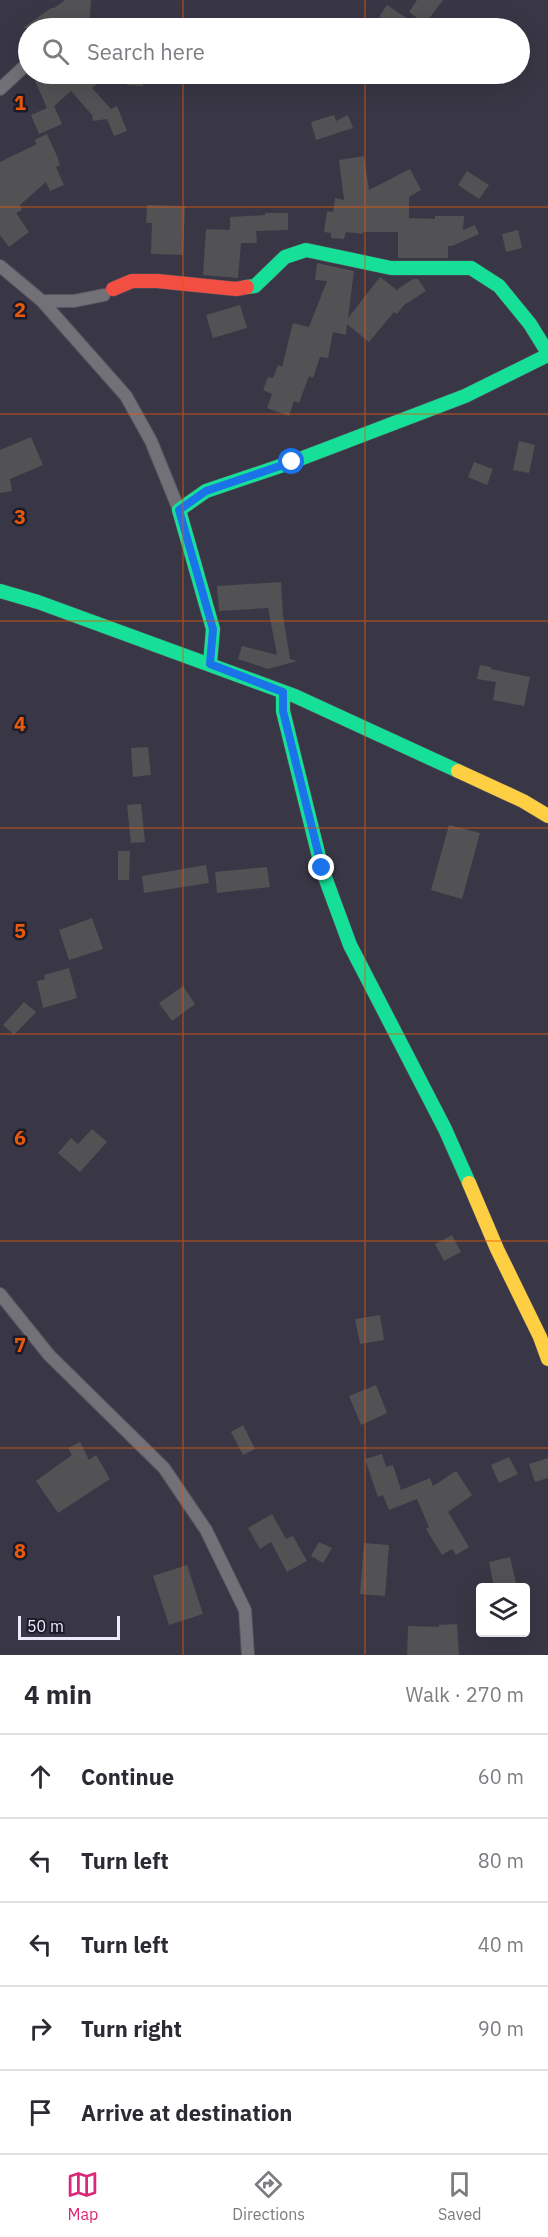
<!DOCTYPE html>
<html lang="en">
<head>
<meta charset="utf-8">
<style>
  body { margin:0; font-family:"IBM Plex Sans",sans-serif; background:#f7f7f7; color:#2b2b33 }
  .controls { position:absolute; right:18px; bottom:18px; display:grid; overflow:hidden; border-radius:6px; box-shadow:0 6px 24px #0002 }
  .controls button { width:54px; height:54px; display:grid; place-items:center; padding:0; border:0; border-bottom:2px solid #e1e1e2; background:#fff; color:#2b2b33; font:30px sans-serif }
  .scale { position:absolute; left:18px; bottom:15px; width:102px; box-sizing:border-box; padding-left:6px; border:3px solid #edeafc; border-top:0; font-size:16px; line-height:21px; white-space:nowrap; color:#edeafc; -webkit-text-stroke:4px #1d1b27; paint-order:stroke }
  .stop { position:absolute; width:18px; height:18px; margin:-14px; border:4px solid #1a73e8; border-radius:50%; background:#fff }
  .stop.end { background:#1a73e8; border-color:#fff; box-shadow:0 2px 6px #0008 }
  .list { margin:0; padding:0; list-style:none }
  h2 { display:flex; justify-content:space-between; align-items:center; height:78px; margin:0; padding:0 24px; font-size:26px }
  h2 small { font-size:20px; font-weight:400; color:#7c7c81 }
  .list li { display:grid; grid-template-columns:39px 1fr auto; gap:18px; align-items:center; box-sizing:border-box; height:84px; padding:0 24px; border-top:2px solid #e1e1e2 }
  .list b { display:block; font-size:22px; white-space:nowrap }
  .list em { font-size:20px; font-style:normal; color:#7c7c81 }
  .icon { flex:none; width:33px; height:33px; fill:none; stroke:currentColor; stroke-width:2; stroke-linecap:round; stroke-linejoin:round }
  .map { position:relative; flex:none; width:548px; height:1655px; overflow:hidden }
  .search { position:absolute; background:#fff; box-shadow:0 6px 24px #0002; left:18px; right:18px; top:18px; height:66px; display:flex; align-items:center; gap:15px; box-sizing:border-box; padding:0 21px; border-radius:33px; color:#7c7c81; font-size:22px }
  .sheet { height:498px; background:#fff }
  nav { display:flex; justify-content:space-around; align-items:center; box-sizing:border-box; height:84px; border-top:2px solid #e1e1e2; background:#fff; font-size:16px; color:#7c7c81 }
  nav a { display:grid; justify-items:center; gap:3px }
  nav .on { color:#db2777 }
  .map>svg:first-child { display:block }
</style>
</head>
<body>
<div class="map">
<svg width="548" height="1655" viewBox="0 0 548 1655">
  <rect width="100%" height="100%" fill="#393745"/>
  <g fill="#525153">
    <polygon points="65,0 91,0 89,28 23,28 51,8 54,8"/>
    <polygon points="417,0 443,0 425,24 409,12"/>
    <polygon points="387,5 411,21 406,28 397,28 379,17"/>
    <polygon points="32,74 54,74 60,79 67,74 93,74 100,82 92,88 111,109 117,106 127,131 114,136 107,119 93,121 92,115 71,91 54,106 62,124 39,134 31,115 47,108"/>
    <polygon points="128,74 143,74 143,86 127,85"/>
    <polygon points="334,115 336,121 348,115 353,128 316,140 311,122"/>
    <polygon points="47,134 57,156 60,165 56,167 64,185 50,191 46,182 20,205 22,210 16,213 29,232 9,247 0,235 0,162 37,144 34,140"/>
    <polygon points="364,156 369,190 410,169 421,190 409,197 409,218 435,219 435,216 464,216 463,230 475,225 479,234 452,246 448,246 448,258 398,258 398,232 363,232 363,234 346,232 344,239 331,238 331,233 324,232 327,211 333,212 335,198 344,200 339,160"/>
    <polygon points="467,171 489,185 479,199 458,185"/>
    <polygon points="147,205 185,206 183,255 151,254 152,223 146,223"/>
    <polygon points="265,213 288,213 288,230 256,231 257,243 241,243 238,278 203,275 206,229 230,230 230,217 265,215"/>
    <polygon points="518,230 522,248 506,252 502,234"/>
    <polygon points="317,263 354,271 348,318 380,277 398,291 398,289 413,279 418,279 426,291 404,305 397,314 394,312 369,342 347,324 346,335 333,332 328,358 320,357 313,378 309,376 299,403 294,401 289,416 267,408 272,394 263,390 268,377 273,378 278,365 282,367 293,323 309,327 327,281 315,280"/>
    <polygon points="240,305 247,328 213,338 206,315"/>
    <polygon points="31,437 43,465 10,479 12,491 0,493 0,450"/>
    <polygon points="519,441 535,445 529,473 513,470"/>
    <polygon points="474,462 493,469 487,485 468,477"/>
    <polygon points="281,582 283,615 290,659 297,661 268,669 238,659 242,646 277,655 268,608 219,611 217,586"/>
    <polygon points="480,665 491,667 491,669 530,677 524,706 493,700 496,682 477,679"/>
    <polygon points="148,747 151,775 133,777 131,748"/>
    <polygon points="141,804 145,842 131,843 127,805"/>
    <polygon points="449,825 480,833 462,899 431,890"/>
    <polygon points="118,851 130,851 129,880 118,880"/>
    <polygon points="206,865 209,883 144,893 142,876"/>
    <polygon points="267,867 270,887 217,893 215,872"/>
    <polygon points="92,918 103,949 69,960 59,930"/>
    <polygon points="69,968 77,998 43,1008 37,981 45,979 44,975"/>
    <polygon points="183,986 195,1004 172,1021 159,1003"/>
    <polygon points="24,1002 36,1012 14,1035 3,1025"/>
    <polygon points="92,1129 107,1142 80,1172 58,1153 71,1138 78,1144"/>
    <polygon points="452,1235 461,1252 444,1261 435,1244"/>
    <polygon points="380,1315 384,1340 360,1344 355,1319"/>
    <polygon points="376,1385 387,1413 361,1425 349,1396"/>
    <polygon points="243,1425 255,1449 243,1455 231,1432"/>
    <polygon points="80,1442 89,1460 96,1455 110,1479 58,1513 36,1481 72,1455 68,1448"/>
    <polygon points="382,1454 386,1467 393,1465 401,1490 430,1478 433,1486 456,1471 472,1495 448,1512 469,1547 456,1555 452,1549 442,1555 426,1529 429,1527 417,1499 389,1510 383,1495 378,1497 365,1459"/>
    <polygon points="509,1457 518,1474 499,1483 491,1465"/>
    <polygon points="548,1458 548,1478 535,1482 529,1464"/>
    <polygon points="272,1514 286,1539 293,1536 307,1561 287,1572 271,1542 260,1549 248,1528"/>
    <polygon points="319,1542 332,1548 323,1563 311,1556"/>
    <polygon points="364,1543 389,1545 385,1596 360,1594"/>
    <polygon points="510,1557 516,1583 494,1587 489,1562"/>
    <polygon points="187,1565 203,1614 169,1625 153,1576"/>
    <polygon points="457,1624 459,1655 407,1655 408,1626 439,1627 439,1625"/>
  </g>
  <g fill="none" stroke-linecap="round" stroke-linejoin="round">
    <g stroke="#575461" stroke-width="14">
      <g id="street">
        <polyline points="0,89 28,63"/>
        <polyline points="0,266 42,301 126,396 151,441 179,510"/>
        <polyline points="42,301 74,301 104,295"/>
        <polyline points="0,1294 49,1355 164,1468 206,1530 245,1610 248,1655"/>
      </g>
    </g>
    <g stroke="#575461" stroke-width="15">
      <g id="fast">
        <polyline points="247,287 255,286 285,257 306,250 391,268 471,268 499,286 530,324 548,353"/>
        <polyline points="0,591 38,602 295,696 458,771"/>
        <polyline points="210,664 213,629 179,510 206,491 292,462 465,396 548,355"/>
        <polyline points="283,692 283,711 322,869 350,945 445,1129 469,1183"/>
      </g>
    </g>
    <g stroke="#575461" stroke-width="15">
      <g id="slow">
        <polyline points="458,771 523,801 548,816"/>
        <polyline points="469,1183 497,1249 540,1337 548,1359"/>
      </g>
    </g>
    <g stroke="#575461" stroke-width="15">
      <polyline id="jam" points="113,289 132,281 157,281 236,289 247,287"/>
    </g>
    <use href="#street" stroke="#717177" stroke-width="12"/>
    <use href="#fast" stroke="#16e098" stroke-width="14"/>
    <use href="#slow" stroke="#ffcf43" stroke-width="14"/>
    <use href="#jam" stroke="#f24e42" stroke-width="14"/>
  </g>
  <g fill="none" stroke-linecap="round" stroke-linejoin="round">
    <polyline stroke="#1a73e8" stroke-width="8" points="292,462 206,491 179,510 213,629 210,664 283,692 283,711 322,868"/>
  </g>
  <path fill="none" stroke="#e8590c" stroke-width="1.5" stroke-opacity="0.55" d="M183 0V28M365 0V28M183 74V1655M365 74V1655M0 207H548M0 414H548M0 621H548M0 828H548M0 1034H548M0 1241H548M0 1448H548"/>
  <g font-size="20" text-anchor="middle" font-weight="bold" fill="#e8590c" stroke="#1d1b27" stroke-width="5" stroke-linejoin="round" paint-order="stroke">
    <text x="20" y="110">1</text>
    <text x="20" y="317">2</text>
    <text x="20" y="524">3</text>
    <text x="20" y="731">4</text>
    <text x="20" y="938">5</text>
    <text x="20" y="1145">6</text>
    <text x="20" y="1352">7</text>
    <text x="20" y="1558">8</text>
  </g>
</svg>
<div class="controls">
<button><svg class="icon" aria-label="layers" viewBox="0 0 24 24"><path d="M12 4l9 5-9 5-9-5zM3 14l9 5 9-5"/></svg></button>
</div>
<div class="scale">50 m</div>
<div class="stop" style="left:292px;top:462px"></div>
<div class="stop end" style="left:322px;top:868px"></div>
<div class="search"><svg class="icon" aria-label="search" viewBox="0 0 24 24"><circle cx="10" cy="10" r="6"/><path d="M15 15l6 6"/></svg>Search here</div>
</div>
<section class="sheet">
<h2>4 min<small>Walk · 270 m</small></h2>
<ul class="list">
<li><svg class="icon" aria-label="ahead" viewBox="0 0 24 24"><path d="M12 20V5M6 11l6-6 6 6"/></svg><div><b>Continue</b></div><em>60 m</em></li>
<li><svg class="icon" aria-label="left" viewBox="0 0 24 24"><path d="M17 20v-9H6M10 6l-5 5 5 5"/></svg><div><b>Turn left</b></div><em>80 m</em></li>
<li><svg class="icon" aria-label="left" viewBox="0 0 24 24"><path d="M17 20v-9H6M10 6l-5 5 5 5"/></svg><div><b>Turn left</b></div><em>40 m</em></li>
<li><svg class="icon" aria-label="right" viewBox="0 0 24 24"><path d="M7 20v-9h11M14 6l5 5-5 5"/></svg><div><b>Turn right</b></div><em>90 m</em></li>
<li><svg class="icon" aria-label="arrive" viewBox="0 0 24 24"><path d="M6 21V4h12l-3 4 3 4H6"/></svg><div><b>Arrive at destination</b></div></li>
</ul>
</section>
<nav>
<a class="on"><svg class="icon" aria-label="map" viewBox="0 0 24 24"><path d="M3 6l6-2 6 2 6-2v14l-6 2-6-2-6 2zM9 4v14M15 6v14"/></svg>Map</a>
<a><svg class="icon" aria-label="directions" viewBox="0 0 24 24"><path d="M12 3l9 9-9 9-9-9zM9 14v-3h6M13 9l2 2-2 2"/></svg>Directions</a>
<a><svg class="icon" aria-label="saved" viewBox="0 0 24 24"><path d="M7 4h10v16l-5-4-5 4z"/></svg>Saved</a>
</nav>
</body>
</html>
